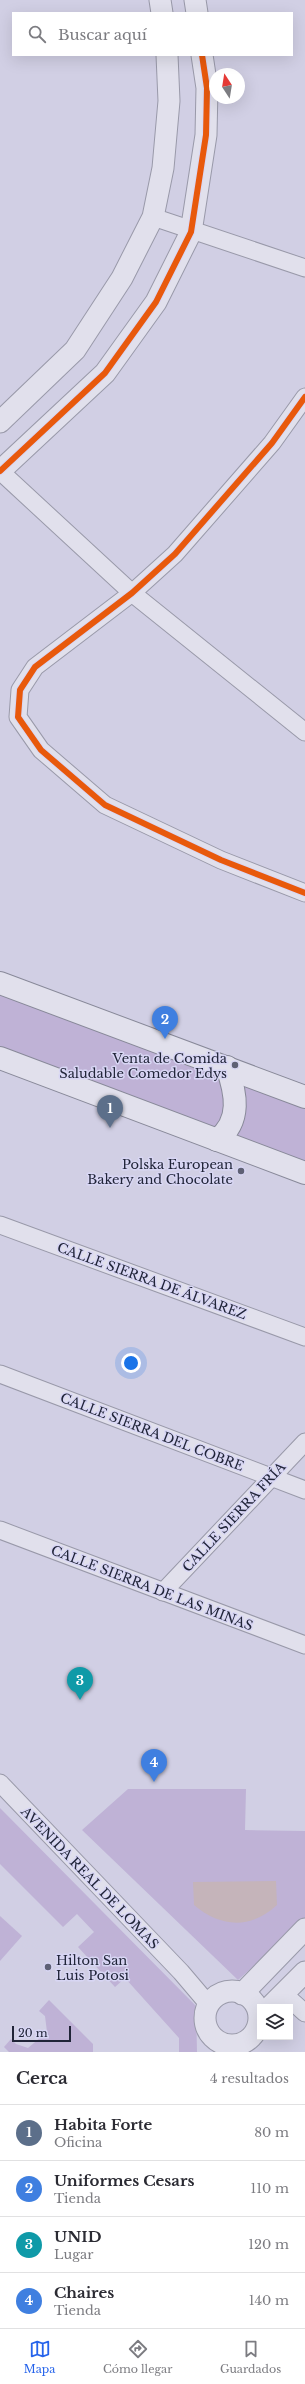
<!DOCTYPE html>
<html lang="es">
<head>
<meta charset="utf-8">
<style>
  body { margin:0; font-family:"Libre Baskerville",serif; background:#f7f7f7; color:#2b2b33 }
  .controls { position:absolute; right:12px; bottom:12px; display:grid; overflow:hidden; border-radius:0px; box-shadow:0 4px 16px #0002 }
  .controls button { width:36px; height:36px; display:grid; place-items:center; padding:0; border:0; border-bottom:1px solid #e1e1e2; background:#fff; color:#2b2b33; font:20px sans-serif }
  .compass { position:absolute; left:209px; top:68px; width:36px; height:36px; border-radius:50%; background:#fff; box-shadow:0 4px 16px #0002; rotate:348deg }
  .scale { position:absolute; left:12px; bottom:10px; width:59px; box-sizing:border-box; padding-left:4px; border:2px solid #202438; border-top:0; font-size:11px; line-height:14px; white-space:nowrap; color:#202438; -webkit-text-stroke:3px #d8d6f4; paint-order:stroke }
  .you { position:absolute; left:131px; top:1363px; width:14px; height:14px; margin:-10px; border:3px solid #fff; border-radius:50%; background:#1a73e8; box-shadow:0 0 0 6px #1a73e833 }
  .badge { display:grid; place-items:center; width:26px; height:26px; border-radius:50%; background:#2563eb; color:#fff; font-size:13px; font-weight:700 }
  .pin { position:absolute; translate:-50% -33px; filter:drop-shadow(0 1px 2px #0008) }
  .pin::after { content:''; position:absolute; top:21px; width:14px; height:12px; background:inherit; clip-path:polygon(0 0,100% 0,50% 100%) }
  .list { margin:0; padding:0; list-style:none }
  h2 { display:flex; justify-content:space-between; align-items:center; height:52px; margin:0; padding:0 16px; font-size:17px }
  h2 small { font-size:13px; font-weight:400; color:#7c7c81 }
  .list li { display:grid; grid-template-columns:26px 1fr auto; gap:12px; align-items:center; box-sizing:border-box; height:56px; padding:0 16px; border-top:1px solid #e1e1e2 }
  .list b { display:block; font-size:15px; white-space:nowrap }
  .list p { margin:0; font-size:13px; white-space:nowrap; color:#7c7c81 }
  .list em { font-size:13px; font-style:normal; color:#7c7c81 }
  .icon { flex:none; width:22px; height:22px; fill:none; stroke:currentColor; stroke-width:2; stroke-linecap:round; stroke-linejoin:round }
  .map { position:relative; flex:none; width:305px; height:2052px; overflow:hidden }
  .search { position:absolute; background:#fff; box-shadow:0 4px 16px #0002; left:12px; right:12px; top:12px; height:44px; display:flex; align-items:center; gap:10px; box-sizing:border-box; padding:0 14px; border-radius:0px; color:#7c7c81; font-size:15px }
  .sheet { height:276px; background:#fff }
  nav { display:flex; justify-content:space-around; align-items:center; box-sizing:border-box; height:56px; border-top:1px solid #e1e1e2; background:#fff; font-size:11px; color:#7c7c81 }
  nav a { display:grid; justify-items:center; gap:2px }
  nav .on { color:#2563eb }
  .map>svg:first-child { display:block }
</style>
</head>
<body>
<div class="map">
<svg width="305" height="2052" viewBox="0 0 305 2052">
  <rect width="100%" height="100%" fill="#d1cfe4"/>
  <g fill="#bfb2d6">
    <polygon points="0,994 305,1107 305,1161 0,1046"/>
    <polygon points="128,1789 246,1789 245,1830 305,1831 305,1920 238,1980 82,1830"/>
    <polygon points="0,1808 196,2006 197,2052 179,2052 179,2038 125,1978 115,1987 78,1947 94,1932 77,1914 63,1927 0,1864"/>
    <polygon points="0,1916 22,1936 0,1961"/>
    <polygon points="49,2000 93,2044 93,2052 9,2052 4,2047 11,2039 16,2044 28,2048 47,2032 45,2016 39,2011"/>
  </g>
  <path fill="#c5b4ba" d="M276 1881 277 1905C251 1929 221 1928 194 1905L193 1882Z"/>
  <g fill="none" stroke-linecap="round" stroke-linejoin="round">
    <g stroke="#9999a9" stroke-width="19">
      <g id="minor">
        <polyline points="153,217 305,268"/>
        <polyline points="305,397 272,443 175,554 132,593 35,667 20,690 18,717 41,750 105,805 221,860 305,893"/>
        <polyline points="0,471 132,593 305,732"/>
        <polyline points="0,1225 305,1337"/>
        <polyline points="0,1374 305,1490"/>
        <polyline points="0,1530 305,1645"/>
        <polyline points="163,1592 305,1442"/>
        <polyline points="0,1783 181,1972 209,2005"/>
        <polyline points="284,1994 305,2013"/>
      </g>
    </g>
    <g stroke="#9999a9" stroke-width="23">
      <g id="tertiary">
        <polyline points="160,0 162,13"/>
        <polyline points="195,0 197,13"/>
        <polyline points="0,422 75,350 122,278 153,217 163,168 169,101 167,55"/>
        <polyline points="0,471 105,373 156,302 191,232 206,135 207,88 202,55"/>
        <circle cx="232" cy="2018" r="27"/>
        <polyline points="242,1994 305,1929"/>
        <polyline points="270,2007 305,1972"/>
      </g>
    </g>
    <g stroke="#888999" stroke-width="24">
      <g id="secondary">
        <polyline points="0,983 305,1097"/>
        <polyline points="0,1058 305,1173"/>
        <path d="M217 1140C242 1121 236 1093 227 1067"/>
      </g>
    </g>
    <use href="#minor" stroke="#e1e0ec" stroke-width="17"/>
    <use href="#tertiary" stroke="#e1e0ec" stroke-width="21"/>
    <use href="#secondary" stroke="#e1e0ec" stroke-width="22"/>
    <g stroke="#d8d6f4" stroke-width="8">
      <g id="cycleway">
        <polyline points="305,397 272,443 175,554 132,593 35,667 20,690 18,717 41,750 105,805 221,860 305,893"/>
        <polyline points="0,471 105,373 156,302 191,232 206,135 207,88 202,55"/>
      </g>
    </g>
    <use href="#cycleway" stroke="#e8590c" stroke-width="6"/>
  </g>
  <g fill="#5e6074" stroke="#d8d6f4" stroke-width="1.5">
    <circle cx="235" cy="1065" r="4"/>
    <circle cx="241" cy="1171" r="4"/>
    <circle cx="48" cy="1967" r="4"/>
  </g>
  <g text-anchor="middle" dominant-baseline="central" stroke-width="3" stroke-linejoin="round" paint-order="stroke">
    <g font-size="13" fill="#202438" stroke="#d8d6f4" text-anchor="end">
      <text x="227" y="1058">Venta de Comida<tspan x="227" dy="15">Saludable Comedor Edys</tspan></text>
      <text x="233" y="1164">Polska European<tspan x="233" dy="15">Bakery and Chocolate</tspan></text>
      <text x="56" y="1960" text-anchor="start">Hilton San<tspan x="56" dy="15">Luis Potosi</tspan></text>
    </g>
    <g font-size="13" fill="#202438" stroke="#d8d6f4">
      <text transform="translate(152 1281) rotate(20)">CALLE SIERRA DE ÁLVAREZ</text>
      <text transform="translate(152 1432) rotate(21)">CALLE SIERRA DEL COBRE</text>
      <text transform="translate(234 1517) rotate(-47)">CALLE SIERRA FRÍA</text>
      <text transform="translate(152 1588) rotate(21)">CALLE SIERRA DE LAS MINAS</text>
      <text transform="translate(90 1878) rotate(46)">AVENIDA REAL DE LOMAS</text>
    </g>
  </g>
</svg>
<div class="controls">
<button><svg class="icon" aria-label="layers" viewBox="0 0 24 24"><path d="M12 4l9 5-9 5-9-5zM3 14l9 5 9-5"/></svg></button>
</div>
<svg class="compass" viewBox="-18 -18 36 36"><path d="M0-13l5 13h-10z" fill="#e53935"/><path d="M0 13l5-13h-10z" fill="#7c7c81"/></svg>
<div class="scale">20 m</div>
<div class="you"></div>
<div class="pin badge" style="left:110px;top:1128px;background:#5c6f8a">1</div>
<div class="pin badge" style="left:165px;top:1039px;background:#3f7fe0">2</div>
<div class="pin badge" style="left:80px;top:1700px;background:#0f9aa8">3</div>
<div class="pin badge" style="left:154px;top:1782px;background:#3f7fe0">4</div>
<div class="search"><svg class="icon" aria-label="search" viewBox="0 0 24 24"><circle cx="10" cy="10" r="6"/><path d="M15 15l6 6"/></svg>Buscar aquí</div>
</div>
<section class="sheet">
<h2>Cerca<small>4 resultados</small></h2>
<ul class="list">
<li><span class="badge" style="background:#5c6f8a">1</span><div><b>Habita Forte</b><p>Oficina</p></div><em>80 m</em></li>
<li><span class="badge" style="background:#3f7fe0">2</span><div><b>Uniformes Cesars</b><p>Tienda</p></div><em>110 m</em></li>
<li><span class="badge" style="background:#0f9aa8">3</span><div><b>UNID</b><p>Lugar</p></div><em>120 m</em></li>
<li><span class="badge" style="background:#3f7fe0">4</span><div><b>Chaires</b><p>Tienda</p></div><em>140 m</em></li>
</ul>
</section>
<nav>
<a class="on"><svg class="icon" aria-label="map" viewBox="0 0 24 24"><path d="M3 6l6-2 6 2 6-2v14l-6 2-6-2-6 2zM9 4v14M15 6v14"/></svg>Mapa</a>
<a><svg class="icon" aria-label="directions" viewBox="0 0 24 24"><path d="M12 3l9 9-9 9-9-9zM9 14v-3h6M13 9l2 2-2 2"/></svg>Cómo llegar</a>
<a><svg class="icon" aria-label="saved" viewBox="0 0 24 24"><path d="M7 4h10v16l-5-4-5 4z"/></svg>Guardados</a>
</nav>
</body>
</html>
